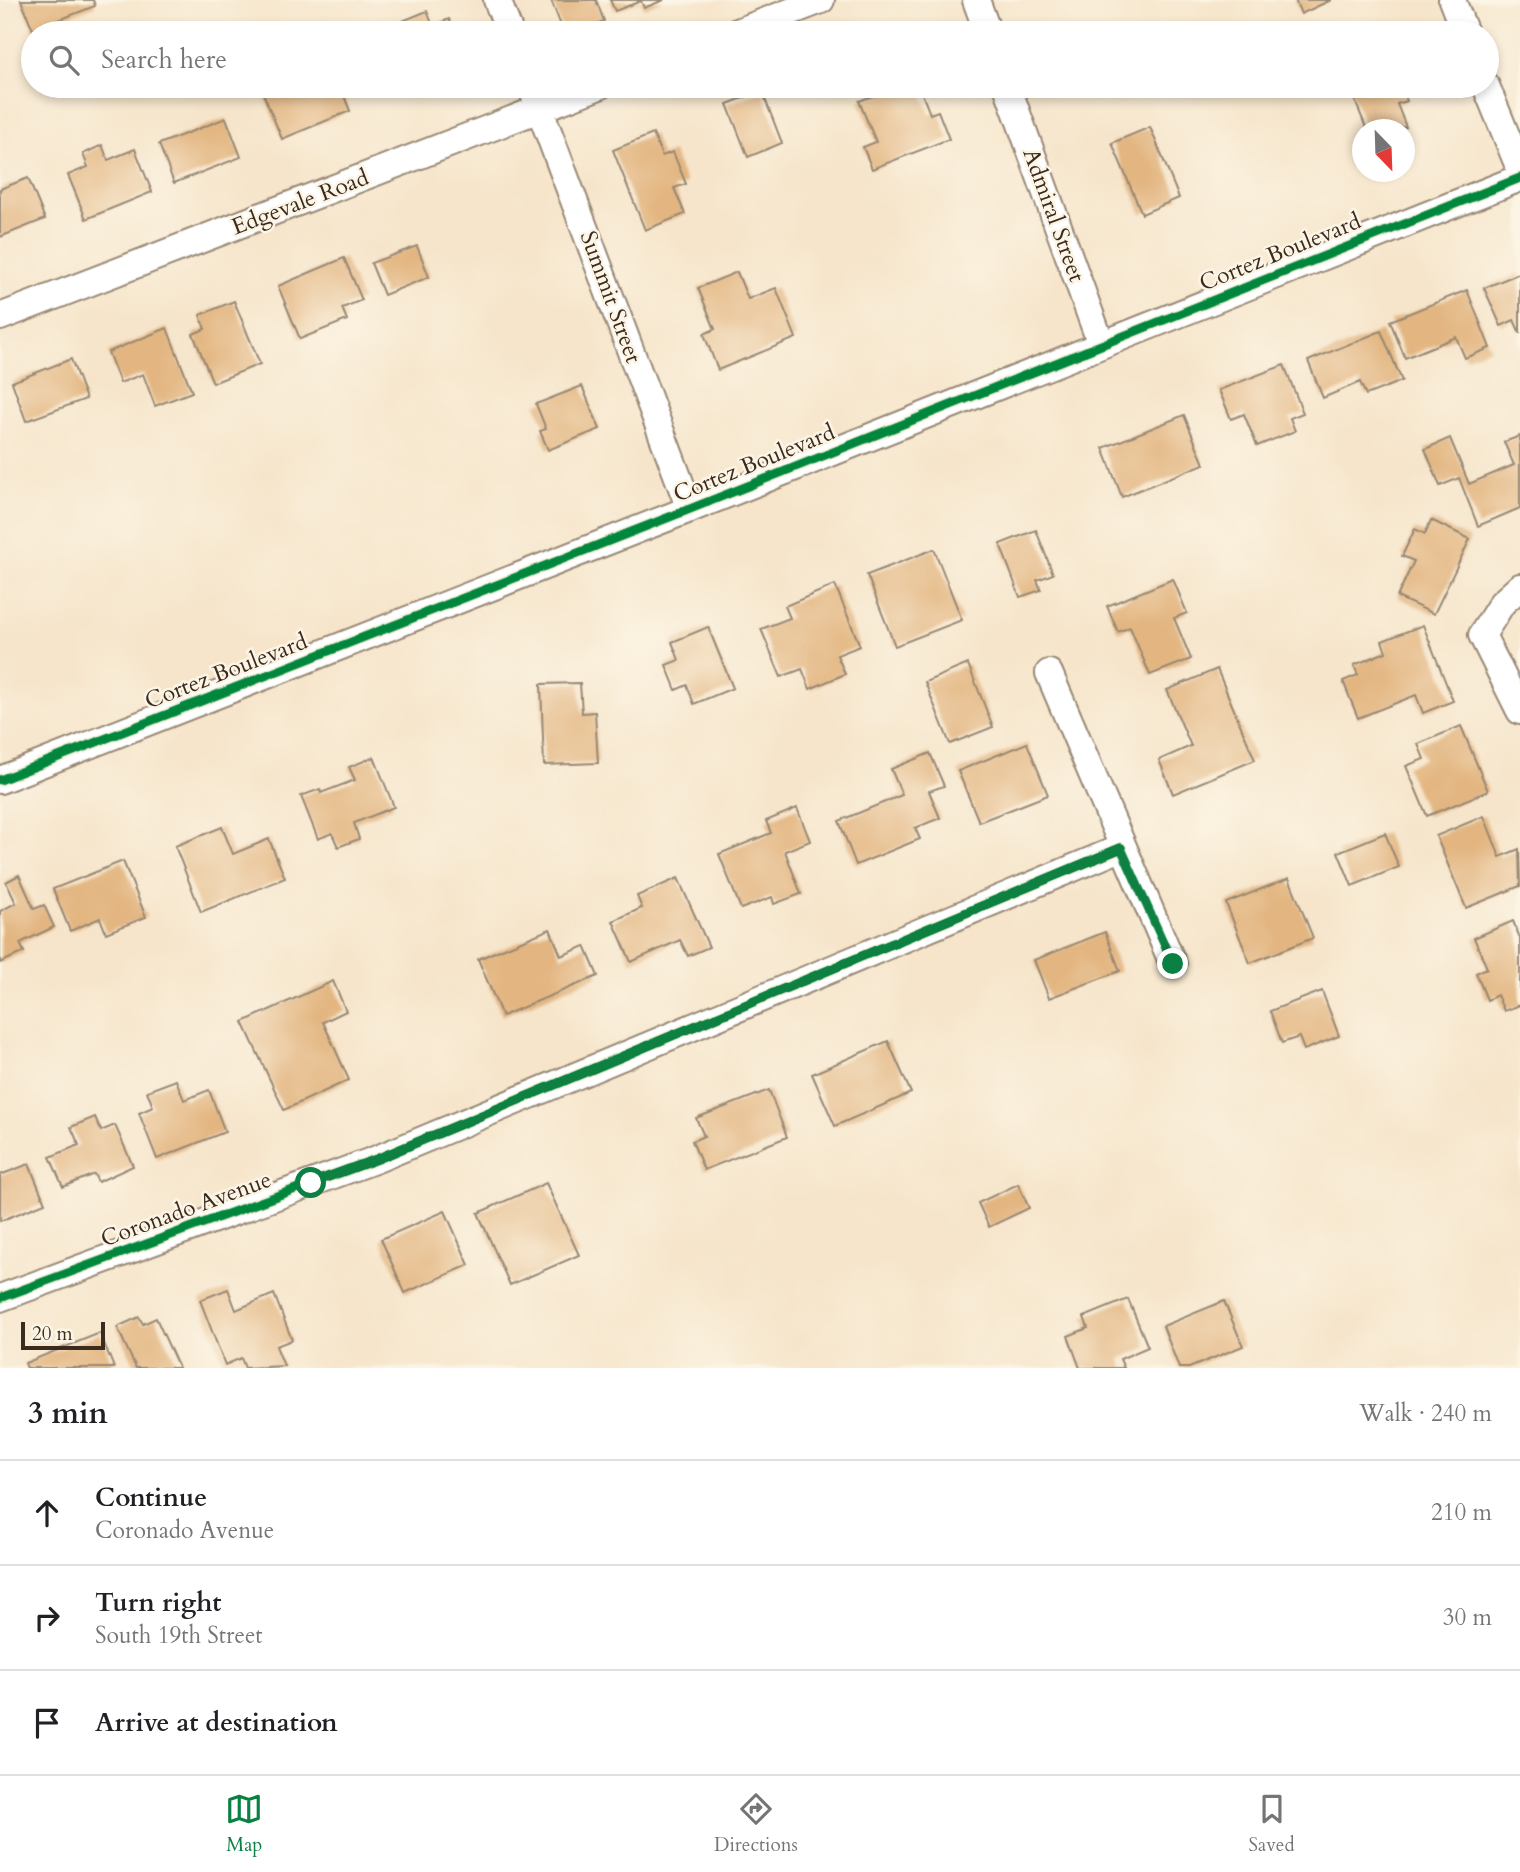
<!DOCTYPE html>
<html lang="en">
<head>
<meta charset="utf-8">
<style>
  body { margin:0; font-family:Cardo,serif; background:#f2f2f2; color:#202124 }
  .compass { position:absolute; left:1352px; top:119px; width:63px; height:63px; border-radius:50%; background:#fff; box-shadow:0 4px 10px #0003; rotate:157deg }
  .scale { position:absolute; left:21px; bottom:18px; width:84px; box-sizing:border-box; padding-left:7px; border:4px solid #3b2a1e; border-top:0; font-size:19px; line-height:24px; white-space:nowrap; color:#3b2a1e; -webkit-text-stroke:5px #fcf5e5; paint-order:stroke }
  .stop { position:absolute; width:21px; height:21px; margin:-16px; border:5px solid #0b8043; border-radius:50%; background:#fff }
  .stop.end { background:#0b8043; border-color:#fff; box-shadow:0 2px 7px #0008 }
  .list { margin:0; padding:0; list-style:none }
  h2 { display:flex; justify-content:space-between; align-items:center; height:91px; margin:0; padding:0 28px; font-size:30px }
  h2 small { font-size:23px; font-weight:400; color:#757577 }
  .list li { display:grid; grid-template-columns:46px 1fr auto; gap:21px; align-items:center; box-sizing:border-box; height:105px; padding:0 28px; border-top:2px solid #e0e0e0 }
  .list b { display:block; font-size:26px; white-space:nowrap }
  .list p { margin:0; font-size:23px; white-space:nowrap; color:#757577 }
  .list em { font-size:23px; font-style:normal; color:#757577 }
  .icon { flex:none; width:38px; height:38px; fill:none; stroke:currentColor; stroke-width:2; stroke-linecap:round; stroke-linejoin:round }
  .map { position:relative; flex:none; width:1520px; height:1368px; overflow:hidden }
  .search { position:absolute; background:#fff; box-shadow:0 4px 10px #0003; left:21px; right:21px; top:21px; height:77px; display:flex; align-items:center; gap:18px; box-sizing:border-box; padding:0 24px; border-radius:38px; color:#757577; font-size:26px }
  .sheet { height:406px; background:#fff }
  nav { display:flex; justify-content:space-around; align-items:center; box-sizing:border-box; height:98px; border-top:2px solid #e0e0e0; background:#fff; font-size:19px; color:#757577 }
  nav a { display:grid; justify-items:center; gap:4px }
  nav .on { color:#0b8043 }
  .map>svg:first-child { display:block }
</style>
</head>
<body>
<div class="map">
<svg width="1520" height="1368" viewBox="0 0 1520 1368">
  <rect width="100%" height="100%" fill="#fcf5e5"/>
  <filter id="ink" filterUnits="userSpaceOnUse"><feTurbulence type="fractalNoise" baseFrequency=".0143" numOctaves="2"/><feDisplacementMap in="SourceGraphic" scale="14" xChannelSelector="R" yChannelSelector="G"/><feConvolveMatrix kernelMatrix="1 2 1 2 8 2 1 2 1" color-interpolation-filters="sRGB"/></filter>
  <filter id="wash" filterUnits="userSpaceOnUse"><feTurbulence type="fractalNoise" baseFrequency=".00686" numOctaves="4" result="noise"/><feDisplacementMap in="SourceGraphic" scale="28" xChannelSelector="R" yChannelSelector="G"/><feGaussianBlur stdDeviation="1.57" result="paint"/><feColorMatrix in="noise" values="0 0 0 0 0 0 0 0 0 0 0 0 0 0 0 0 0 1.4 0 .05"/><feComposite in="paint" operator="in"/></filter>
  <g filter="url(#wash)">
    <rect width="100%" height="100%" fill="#f6e5cb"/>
    <g id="blocks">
      <g fill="#e3b681">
        <polygon points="21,0 93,0 95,6 33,30"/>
        <polygon points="551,0 596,0 604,21 574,33 564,33"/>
        <polygon points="610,0 664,0 644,8 641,1 615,11"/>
        <polygon points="1295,0 1331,0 1301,14"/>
        <polygon points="427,11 433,26 449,19 455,33 393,33 390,26"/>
        <polygon points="260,86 340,86 350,111 282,139"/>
        <polygon points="373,86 398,86 377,95"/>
        <polygon points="899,86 919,86 930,114 938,111 949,139 872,169 863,147 876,142 859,101"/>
        <polygon points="1349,86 1401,86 1407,101 1397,104 1406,127 1367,130"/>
        <polygon points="762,91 782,143 748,157 727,104"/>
        <polygon points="226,118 241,157 174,183 159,144"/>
        <polygon points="1150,127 1179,198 1142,214 1112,143"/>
        <polygon points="653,134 662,156 673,152 686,184 674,188 685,214 645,230 613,150"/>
        <polygon points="102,145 108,160 135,149 152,192 86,219 68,175 88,167 83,154"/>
        <polygon points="28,178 45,219 0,237 0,189"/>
        <polygon points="417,246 429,277 384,295 371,263"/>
        <polygon points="344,258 362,300 342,308 347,320 300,339 278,286"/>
        <polygon points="737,272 748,299 776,288 796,338 718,370 704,334 715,329 698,288"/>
        <polygon points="1520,273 1520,333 1514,320 1501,326 1484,288"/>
        <polygon points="1467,290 1490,348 1465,358 1456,337 1405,358 1390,321"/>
        <polygon points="234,301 260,364 213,383 193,334 205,329 200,315"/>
        <polygon points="167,328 192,392 155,406 143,374 120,383 108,352"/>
        <polygon points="1381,331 1402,381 1366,395 1360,382 1323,398 1308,361"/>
        <polygon points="71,359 86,399 26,421 12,382"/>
        <polygon points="1284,365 1303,413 1290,418 1295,431 1257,446 1244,414 1231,419 1219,390"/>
        <polygon points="582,386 600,429 548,450 540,431 546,429 536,404"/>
        <polygon points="1184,415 1204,464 1122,497 1103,448"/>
        <polygon points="1520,436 1520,508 1478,526 1459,478 1440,486 1425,449 1450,438 1469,484 1514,465 1504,442"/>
        <polygon points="1431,520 1470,539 1434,614 1397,597 1414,561 1402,556 1415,529 1425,534"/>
        <polygon points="1036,530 1053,574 1037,580 1041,590 1020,597 1000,544"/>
        <polygon points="934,549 962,620 895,646 867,575"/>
        <polygon points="1173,579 1187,613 1174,618 1191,659 1150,675 1130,627 1118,632 1107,606"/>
        <polygon points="835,585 860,646 837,655 845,674 810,689 802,669 781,677 761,629 790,618 785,606"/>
        <polygon points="1423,625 1453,701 1423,713 1416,695 1358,718 1343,681 1358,675 1354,665 1386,652 1382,641"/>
        <polygon points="708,627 733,688 694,704 687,685 676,690 666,665 679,660 672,642"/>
        <polygon points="968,664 993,727 950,744 925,682"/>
        <polygon points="1217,669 1255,760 1173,794 1159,760 1191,746 1167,690"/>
        <polygon points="580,683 582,713 595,712 598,763 544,765 541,684"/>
        <polygon points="1461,726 1488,791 1427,816 1406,766 1424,759 1418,744"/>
        <polygon points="1027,743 1048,795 979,822 958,771"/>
        <polygon points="930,753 944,786 929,791 940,818 915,828 920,839 856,865 839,821 902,795 891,769"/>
        <polygon points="374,757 394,807 354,823 359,839 338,847 332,833 318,839 301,796 320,789 321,793 355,780 349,767"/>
        <polygon points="797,808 810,841 785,851 801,894 774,904 772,897 741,909 719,854 771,833 766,821"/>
        <polygon points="1484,816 1500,857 1519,849 1520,886 1466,908 1436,836"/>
        <polygon points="222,827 233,854 269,839 285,878 201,912 175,846"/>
        <polygon points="1385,833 1399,867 1352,886 1338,852"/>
        <polygon points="123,861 146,917 106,933 100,918 70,931 53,889"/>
        <polygon points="19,875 34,909 44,905 54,927 20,943 24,952 0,963 0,911 16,903 6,882"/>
        <polygon points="678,878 709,947 688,956 680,940 631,962 613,921 642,908 637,896"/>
        <polygon points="1289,878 1313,938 1250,963 1226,903"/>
        <polygon points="1513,921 1520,938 1520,1005 1504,1011 1497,995 1487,1000 1476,973 1487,968 1474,938"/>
        <polygon points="550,929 561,956 585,946 598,976 502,1016 478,959"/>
        <polygon points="1105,932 1120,971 1049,998 1034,960"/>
        <polygon points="333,981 346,1011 323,1022 349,1080 284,1110 243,1022"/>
        <polygon points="1322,991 1339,1036 1304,1050 1299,1037 1282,1043 1270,1011"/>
        <polygon points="888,1041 911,1093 835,1126 812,1074"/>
        <polygon points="176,1080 184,1100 209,1090 225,1132 157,1159 139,1113 153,1107 147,1091"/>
        <polygon points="769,1090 787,1137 704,1170 692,1141 704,1136 696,1118"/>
        <polygon points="95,1117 101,1131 115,1125 133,1166 98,1182 94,1174 63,1187 50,1157 79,1145 71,1127"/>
        <polygon points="29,1164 45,1203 0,1221 0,1175"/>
        <polygon points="546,1183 579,1255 510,1285 478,1213"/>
        <polygon points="1018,1184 1029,1208 989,1227 978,1203"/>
        <polygon points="445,1211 469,1265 405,1293 381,1239"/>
        <polygon points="228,1289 236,1310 274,1294 292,1340 276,1346 284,1366 245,1368 241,1358 225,1365 200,1300"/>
        <polygon points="1128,1299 1148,1347 1120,1359 1124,1368 1080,1368 1068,1336 1088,1328 1084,1317"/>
        <polygon points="1224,1301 1243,1346 1189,1368 1179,1368 1163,1326"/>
        <polygon points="139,1317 143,1324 156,1318 179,1368 136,1368 117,1327"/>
        <polygon points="100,1333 114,1368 27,1368 25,1363"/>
      </g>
    </g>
  </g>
  <g filter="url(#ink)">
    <use href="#blocks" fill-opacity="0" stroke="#988874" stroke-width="2"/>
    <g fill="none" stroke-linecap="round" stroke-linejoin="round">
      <g stroke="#988874" stroke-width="30">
        <g id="minor">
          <polyline points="497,0 510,33"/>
          <polyline points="976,0 988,33"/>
          <polyline points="1452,0 1465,33"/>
          <polyline points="735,33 821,0"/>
          <polyline points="531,86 690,509"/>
          <polyline points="1007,86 1101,344"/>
          <polyline points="1486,86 1520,169"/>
          <polyline points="0,317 599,86"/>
          <polyline points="1520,587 1502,603 1482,635 1520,711"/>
          <polyline points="1049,673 1173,964"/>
          <polyline points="0,780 690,509 1520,178"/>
          <polyline points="0,1298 377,1159 1121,848"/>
        </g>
      </g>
      <use href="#minor" stroke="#fff" stroke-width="26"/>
      <g stroke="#fcf5e5" stroke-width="13">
        <g id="cycleway">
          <polyline points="0,780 690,509 1520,178"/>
          <polyline points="0,1298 377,1159 1121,848"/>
        </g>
      </g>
      <use href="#cycleway" stroke="#00873e" stroke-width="9"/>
    </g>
  </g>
  <g fill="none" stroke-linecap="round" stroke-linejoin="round" filter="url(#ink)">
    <polyline stroke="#0b8043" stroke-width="9" points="311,1183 377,1159 1121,848 1173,964"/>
  </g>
  <g text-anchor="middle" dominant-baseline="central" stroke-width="5" stroke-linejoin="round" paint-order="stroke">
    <g font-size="23" fill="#3b2a1e" stroke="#fcf5e5">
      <text transform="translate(300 202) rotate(-21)">Edgevale Road</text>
      <text transform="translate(1054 215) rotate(70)">Admiral Street</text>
      <text transform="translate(1280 252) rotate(-22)">Cortez Boulevard</text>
      <text transform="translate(611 297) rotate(70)">Summit Street</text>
      <text transform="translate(754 463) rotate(-22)">Cortez Boulevard</text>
      <text transform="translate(226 671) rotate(-21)">Cortez Boulevard</text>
      <text transform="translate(186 1209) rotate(-20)">Coronado Avenue</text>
    </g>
  </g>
</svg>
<svg class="compass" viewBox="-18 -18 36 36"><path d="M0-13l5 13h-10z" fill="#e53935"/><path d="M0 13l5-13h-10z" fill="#757577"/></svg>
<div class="scale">20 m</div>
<div class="stop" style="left:311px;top:1183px"></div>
<div class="stop end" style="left:1173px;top:964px"></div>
<div class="search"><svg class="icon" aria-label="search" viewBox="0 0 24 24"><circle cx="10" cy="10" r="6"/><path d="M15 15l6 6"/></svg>Search here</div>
</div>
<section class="sheet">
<h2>3 min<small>Walk · 240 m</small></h2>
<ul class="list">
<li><svg class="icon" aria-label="ahead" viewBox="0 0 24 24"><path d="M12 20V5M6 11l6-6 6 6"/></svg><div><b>Continue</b><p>Coronado Avenue</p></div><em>210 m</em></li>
<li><svg class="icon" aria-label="right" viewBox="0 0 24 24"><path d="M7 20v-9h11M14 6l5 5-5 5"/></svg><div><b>Turn right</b><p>South 19th Street</p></div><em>30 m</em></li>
<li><svg class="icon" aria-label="arrive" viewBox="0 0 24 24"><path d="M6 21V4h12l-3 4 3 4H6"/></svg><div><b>Arrive at destination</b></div></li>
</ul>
</section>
<nav>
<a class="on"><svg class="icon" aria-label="map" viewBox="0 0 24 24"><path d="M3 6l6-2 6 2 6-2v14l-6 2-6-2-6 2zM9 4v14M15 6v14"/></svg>Map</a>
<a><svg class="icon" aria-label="directions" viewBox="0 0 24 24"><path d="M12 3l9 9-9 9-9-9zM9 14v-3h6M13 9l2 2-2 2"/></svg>Directions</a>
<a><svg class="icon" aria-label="saved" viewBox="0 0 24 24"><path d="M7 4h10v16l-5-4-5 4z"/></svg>Saved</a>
</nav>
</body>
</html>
